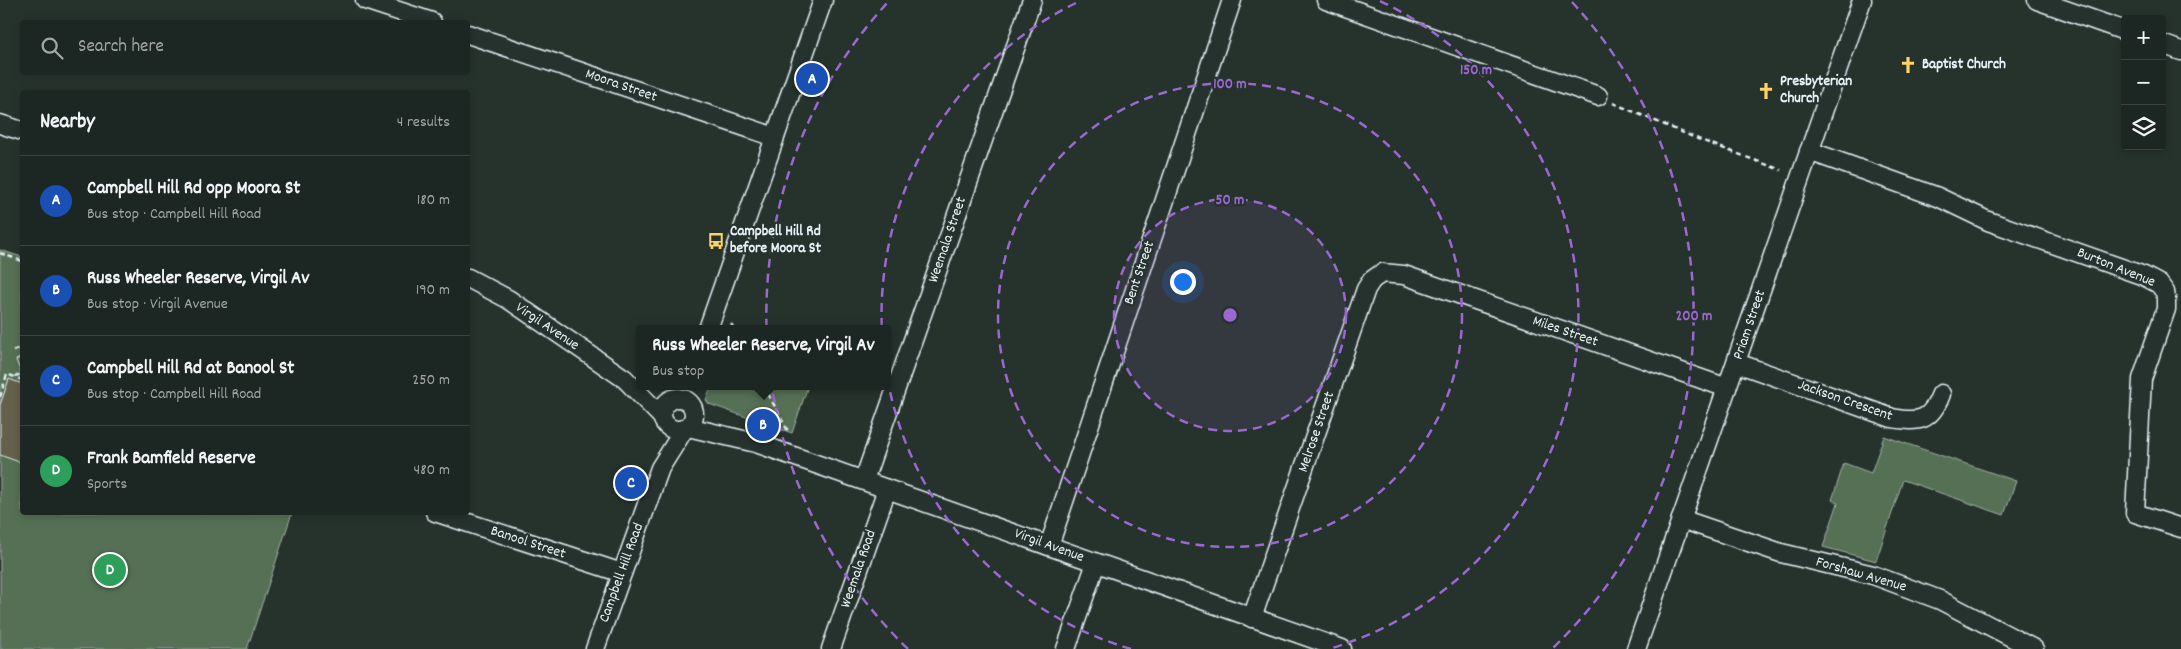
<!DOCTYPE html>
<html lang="en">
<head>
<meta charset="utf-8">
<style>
  body { margin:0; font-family:Dekko,sans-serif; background:#29322f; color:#f1f3f6 }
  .controls { position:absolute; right:15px; top:15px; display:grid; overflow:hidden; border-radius:5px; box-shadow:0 2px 8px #0003 }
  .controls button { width:45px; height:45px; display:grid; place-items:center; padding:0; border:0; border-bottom:1px solid #3a4340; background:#1c2622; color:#f1f3f6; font:25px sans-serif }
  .you { position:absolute; left:1182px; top:281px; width:18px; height:18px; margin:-12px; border:4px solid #fff; border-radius:50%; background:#1a73e8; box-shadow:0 0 0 8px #1a73e833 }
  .badge { display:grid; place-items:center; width:32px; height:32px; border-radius:50%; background:#1a73e8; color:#fff; font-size:16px; font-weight:700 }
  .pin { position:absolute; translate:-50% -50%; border:2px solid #fff; box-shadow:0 1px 5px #0006 }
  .popup { position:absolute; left:636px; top:325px; width:255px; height:65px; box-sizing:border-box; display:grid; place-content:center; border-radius:5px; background:#1c2622; filter:drop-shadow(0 1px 4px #0005); font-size:16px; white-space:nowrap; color:#a0a5a5 }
  .popup b { font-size:19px; color:#f1f3f6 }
  .popup::after { content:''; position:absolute; left:50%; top:100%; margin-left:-10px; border:10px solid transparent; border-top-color:#1c2622 }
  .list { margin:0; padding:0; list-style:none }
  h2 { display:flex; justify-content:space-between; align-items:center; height:65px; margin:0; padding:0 20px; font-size:21px }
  h2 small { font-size:16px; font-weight:400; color:#a0a5a5 }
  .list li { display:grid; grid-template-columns:32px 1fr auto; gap:15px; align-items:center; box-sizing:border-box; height:90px; padding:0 20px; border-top:1px solid #3a4340 }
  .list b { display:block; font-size:19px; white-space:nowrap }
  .list p { margin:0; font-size:16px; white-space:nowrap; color:#a0a5a5 }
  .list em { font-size:16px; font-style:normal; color:#a0a5a5 }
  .icon { flex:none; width:28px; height:28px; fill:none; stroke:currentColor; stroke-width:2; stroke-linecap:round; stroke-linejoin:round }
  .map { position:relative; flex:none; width:2181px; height:649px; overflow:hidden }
  .search { position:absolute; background:#1c2622; box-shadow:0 2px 8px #0003; left:20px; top:20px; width:450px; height:55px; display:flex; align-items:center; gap:12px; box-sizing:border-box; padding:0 18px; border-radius:5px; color:#a0a5a5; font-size:19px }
  .panel { position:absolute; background:#1c2622; box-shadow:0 2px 8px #0003; left:20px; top:90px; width:450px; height:425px; border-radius:5px }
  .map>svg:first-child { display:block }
</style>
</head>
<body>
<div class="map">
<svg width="2181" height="649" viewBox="0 0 2181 649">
  <rect width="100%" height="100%" fill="#26332d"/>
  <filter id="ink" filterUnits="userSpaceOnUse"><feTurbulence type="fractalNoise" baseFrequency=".02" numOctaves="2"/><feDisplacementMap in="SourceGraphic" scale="10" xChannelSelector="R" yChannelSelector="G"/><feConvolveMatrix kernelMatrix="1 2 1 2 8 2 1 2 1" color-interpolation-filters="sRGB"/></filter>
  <g filter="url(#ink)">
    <g fill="#576f55" stroke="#a0b0a6">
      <polygon points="0,250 22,257 22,512 292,513 247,649 0,649"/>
      <polygon points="711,386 808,386 792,433 709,404 706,400"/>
      <polygon points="1884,436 2016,481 2004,515 1903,480 1876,561 1823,547 1838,503 1832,500 1844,463 1871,473"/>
    </g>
    <g fill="#63604c" stroke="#e8f1f8">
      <polygon points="22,357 22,372 21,373 16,360"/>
      <polygon points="9,379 22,384 22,463 0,455 0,405"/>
    </g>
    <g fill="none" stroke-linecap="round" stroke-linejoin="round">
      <g stroke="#e8f1f8" stroke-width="21">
        <g id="minor">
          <polyline points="365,0 432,22"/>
          <polyline points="1326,0 1598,96"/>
          <polyline points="2037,0 2125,31"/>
          <polyline points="468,34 775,137"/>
          <polyline points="2162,44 2181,51"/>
          <polyline points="0,124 22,131"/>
          <polyline points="1809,151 1938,197 1988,221 2144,276 2159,284 2165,292 2166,298 2166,309 2142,379 2135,513 2181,528"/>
          <polyline points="468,278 508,299 625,379 662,417"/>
          <polyline points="708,329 823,0"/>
          <path d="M1737 363 1892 418C1919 423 1931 421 1941 394"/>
          <circle cx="678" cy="414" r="16"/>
          <polyline points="688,427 756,443 1342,649"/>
          <polyline points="864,480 1032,0"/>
          <polyline points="435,512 622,573"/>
          <polyline points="1681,519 1781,553 1873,575 1940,600 2034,649"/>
          <polyline points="1049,546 1232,0"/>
          <polyline points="1252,618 1366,289 1372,280 1382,273 1404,275 1727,388"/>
          <polyline points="595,649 660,468 685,428"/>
          <polyline points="831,649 887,489"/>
          <polyline points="1066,649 1096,563"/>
          <polyline points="1636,649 1862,0"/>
        </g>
      </g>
      <g stroke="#e8f1f8" stroke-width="2.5" stroke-dasharray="5 4" stroke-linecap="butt">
        <polyline points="1613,103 1698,139 1781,170"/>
        <polyline points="0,253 22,261"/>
        <polyline points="731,324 734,329"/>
        <polyline points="13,351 22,347"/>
        <polyline points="15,376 22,374"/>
        <polyline points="764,386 789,433"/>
        <polyline points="0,397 7,374 22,380"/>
      </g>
      <use href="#minor" stroke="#26332d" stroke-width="18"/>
    </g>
  </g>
  <circle cx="1230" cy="315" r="116" fill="#9c67d0" fill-opacity=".12"/>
  <g fill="none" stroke="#9c67d0" stroke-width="2.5" stroke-dasharray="9 6">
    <circle cx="1230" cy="315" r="116"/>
    <circle cx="1230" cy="315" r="232"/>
    <path d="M1131 649A348 348 0 0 1 1080 1M1380 1A348 348 0 0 1 1329 649"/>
    <path d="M908 649A464 464 0 0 1 888 2M1572 2A464 464 0 0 1 1552 649"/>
  </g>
  <defs>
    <g id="church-bare" transform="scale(1.35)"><path d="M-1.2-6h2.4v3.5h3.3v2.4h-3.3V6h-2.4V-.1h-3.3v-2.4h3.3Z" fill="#ffd166" stroke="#26332d" stroke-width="2.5" paint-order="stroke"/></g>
    <g id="bus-bare" transform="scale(1.35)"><path d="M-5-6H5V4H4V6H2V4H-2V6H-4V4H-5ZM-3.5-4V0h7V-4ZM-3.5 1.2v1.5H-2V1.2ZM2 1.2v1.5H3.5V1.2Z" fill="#ffd166" stroke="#26332d" stroke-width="2.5" paint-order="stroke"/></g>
  </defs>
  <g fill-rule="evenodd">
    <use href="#church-bare" x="1908" y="65"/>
    <use href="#church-bare" x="1766" y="91"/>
    <use href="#bus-bare" x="716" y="241"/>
  </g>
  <g text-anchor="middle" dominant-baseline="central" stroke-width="4.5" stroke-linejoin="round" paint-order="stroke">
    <g font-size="15" font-weight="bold" fill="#e8f1f8" stroke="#26332d" text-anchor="start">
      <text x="1922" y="65">Baptist Church</text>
      <text x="1780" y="82">Presbyterian<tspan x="1780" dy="17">Church</tspan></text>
      <text x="730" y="232">Campbell Hill Rd<tspan x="730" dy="17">before Moora St</tspan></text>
    </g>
    <g font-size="15" fill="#e8f1f8" stroke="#26332d">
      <text transform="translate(621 86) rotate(19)">Moora Street</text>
      <text transform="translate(948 240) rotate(-71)">Weemala Street</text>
      <text transform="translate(2116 268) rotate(22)">Burton Avenue</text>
      <text transform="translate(1140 273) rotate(-71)">Bent Street</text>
      <text transform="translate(1750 325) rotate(-71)">Priam Street</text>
      <text transform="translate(547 327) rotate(34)">Virgil Avenue</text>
      <text transform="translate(1565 332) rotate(19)">Miles Street</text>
      <text transform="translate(1845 401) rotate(19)">Jackson Crescent</text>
      <text transform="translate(1317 432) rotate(-71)">Melrose Street</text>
      <text transform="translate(528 543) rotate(18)">Banool Street</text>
      <text transform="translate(1049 546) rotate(20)">Virgil Avenue</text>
      <text transform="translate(859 569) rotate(-71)">Weemala Road</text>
      <text transform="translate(622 573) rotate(-70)">Campbell Hill Road</text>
      <text transform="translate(1861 575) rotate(16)">Forshaw Avenue</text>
    </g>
  </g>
  <circle cx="1230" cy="315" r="8" fill="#9c67d0" stroke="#26332d" stroke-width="2.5"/>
  <g font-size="15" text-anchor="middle" font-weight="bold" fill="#9c67d0" stroke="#26332d" stroke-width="4.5" stroke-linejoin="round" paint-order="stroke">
    <text x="1476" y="74">150 m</text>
    <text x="1230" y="88">100 m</text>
    <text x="1230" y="204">50 m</text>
    <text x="1694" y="320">200 m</text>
  </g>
</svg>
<div class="controls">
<button>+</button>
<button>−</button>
<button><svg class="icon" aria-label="layers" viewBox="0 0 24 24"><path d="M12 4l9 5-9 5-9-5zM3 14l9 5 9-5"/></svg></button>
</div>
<div class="you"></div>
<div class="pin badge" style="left:812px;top:79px;background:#1a4fb4">A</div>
<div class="pin badge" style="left:763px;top:425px;background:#1a4fb4">B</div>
<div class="popup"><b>Russ Wheeler Reserve, Virgil Av</b>Bus stop</div>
<div class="pin badge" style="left:631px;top:483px;background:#1a4fb4">C</div>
<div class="pin badge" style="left:110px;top:570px;background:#2e9e5b">D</div>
<div class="search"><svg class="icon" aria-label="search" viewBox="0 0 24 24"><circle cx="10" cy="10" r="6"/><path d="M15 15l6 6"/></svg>Search here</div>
<section class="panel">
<h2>Nearby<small>4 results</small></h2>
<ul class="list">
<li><span class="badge" style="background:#1a4fb4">A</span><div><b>Campbell Hill Rd opp Moora St</b><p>Bus stop · Campbell Hill Road</p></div><em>180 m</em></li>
<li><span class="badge" style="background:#1a4fb4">B</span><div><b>Russ Wheeler Reserve, Virgil Av</b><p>Bus stop · Virgil Avenue</p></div><em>190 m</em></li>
<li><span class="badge" style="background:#1a4fb4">C</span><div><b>Campbell Hill Rd at Banool St</b><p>Bus stop · Campbell Hill Road</p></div><em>250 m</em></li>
<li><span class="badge" style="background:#2e9e5b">D</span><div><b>Frank Bamfield Reserve</b><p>Sports</p></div><em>480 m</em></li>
</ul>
</section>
</div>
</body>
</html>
